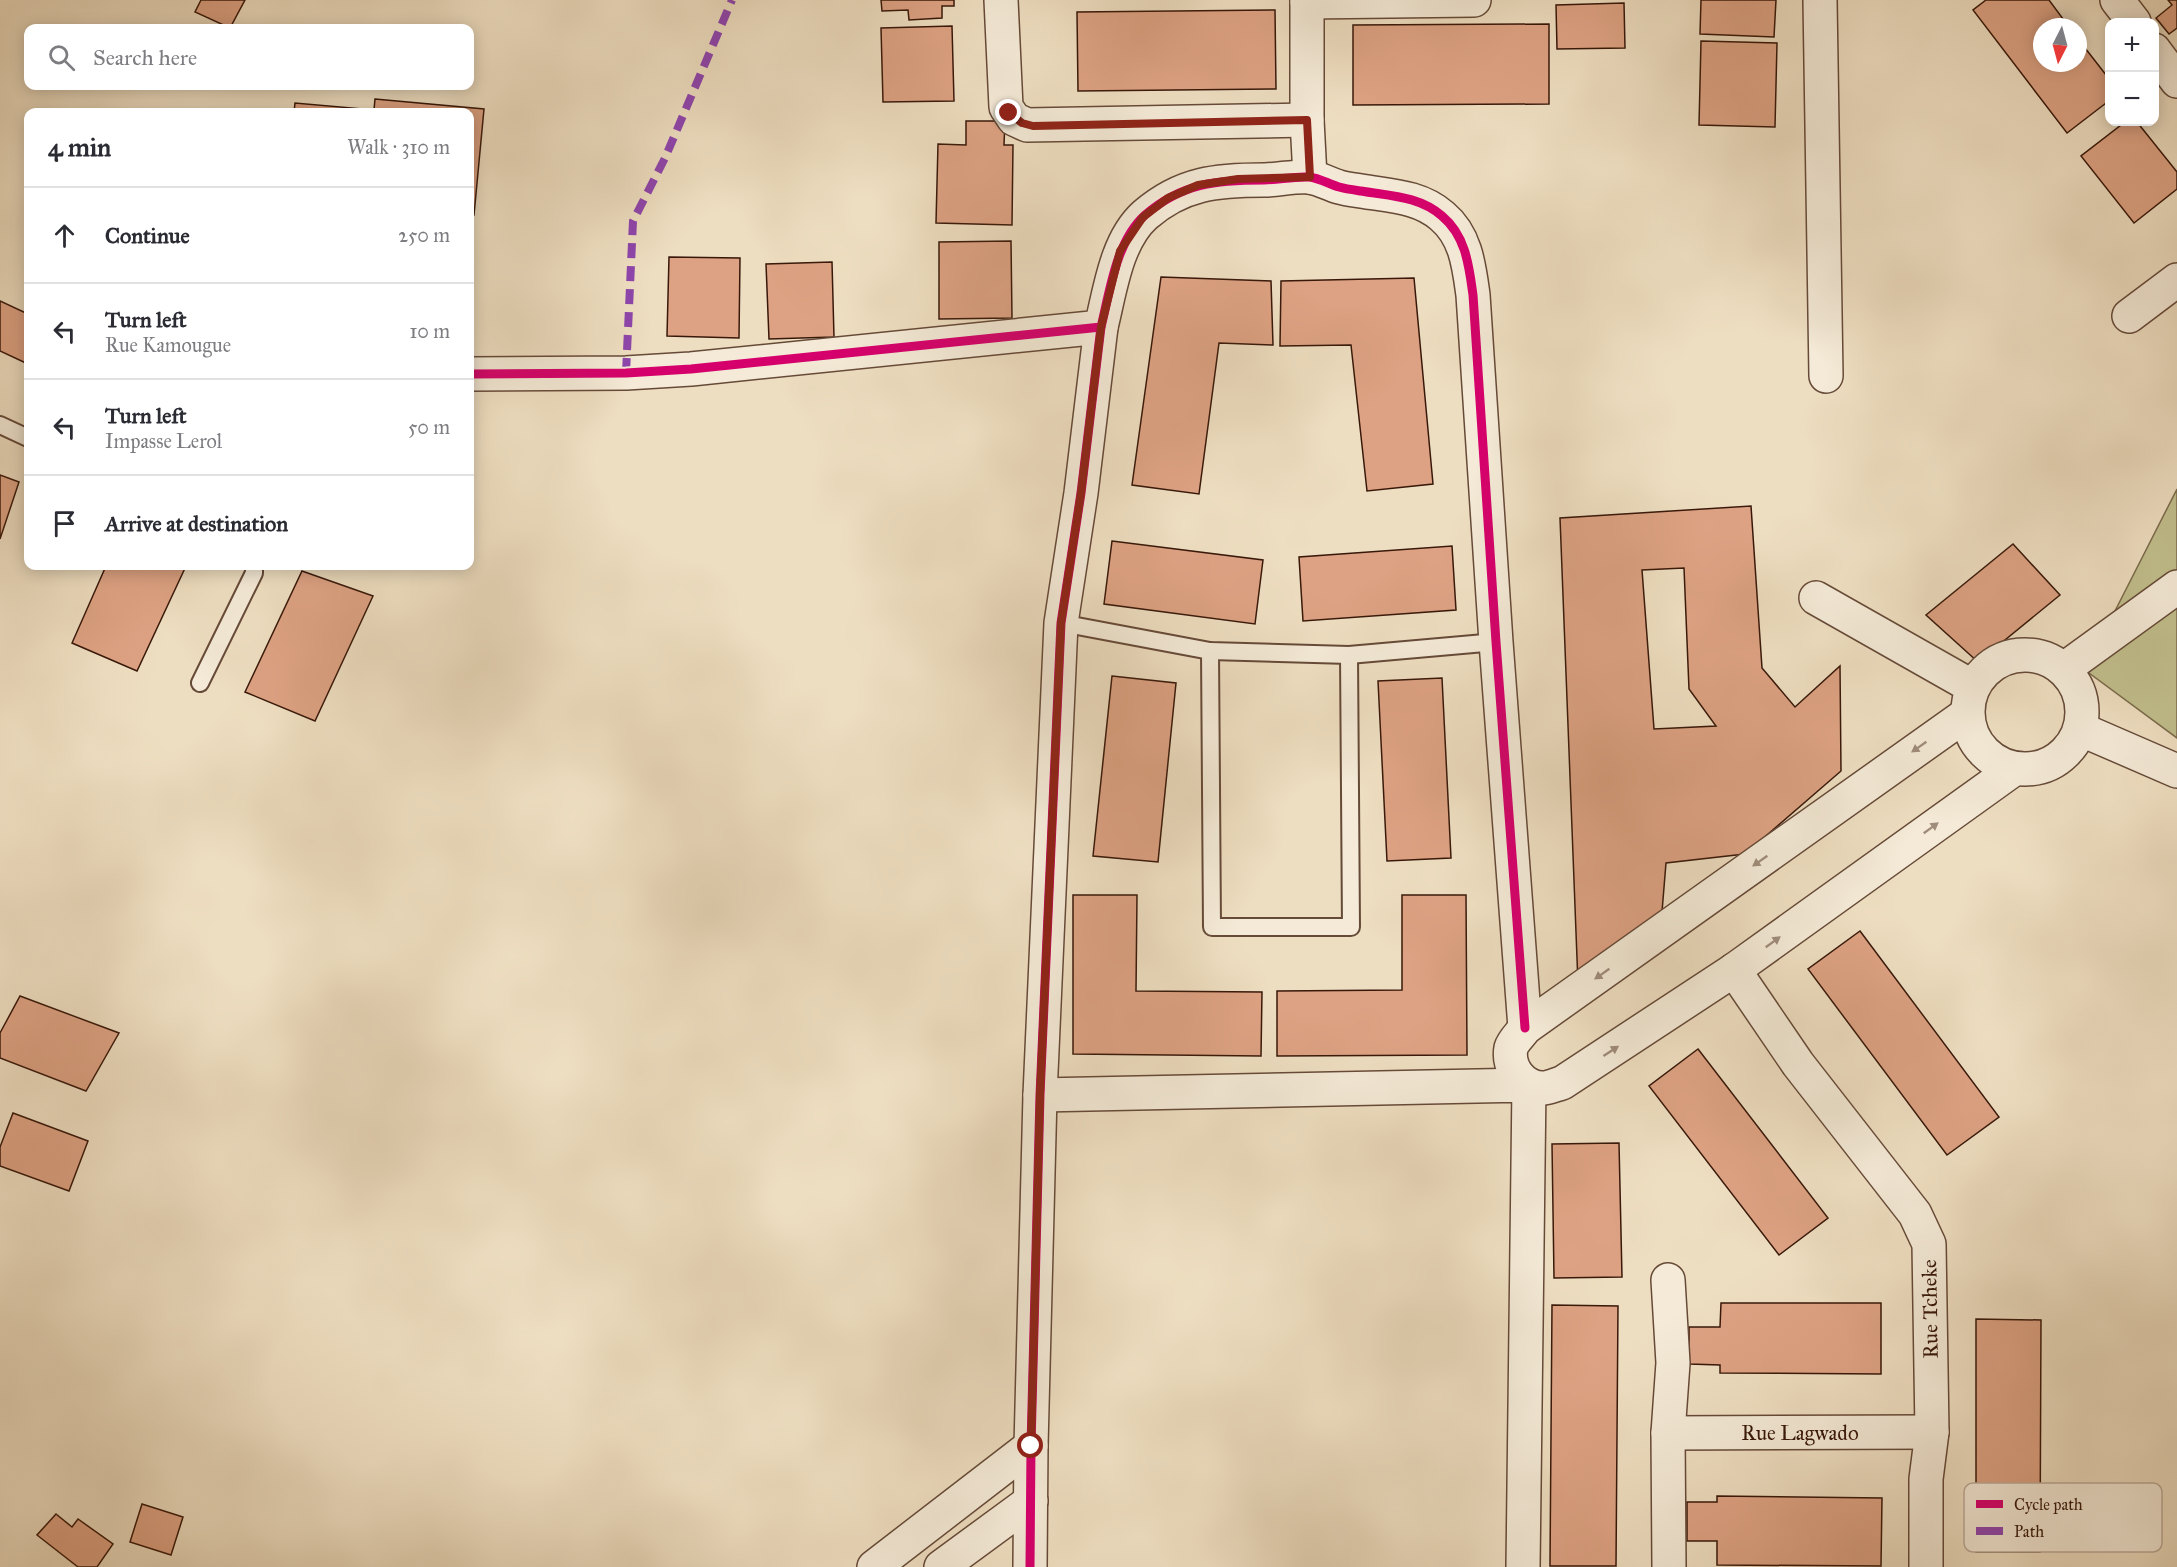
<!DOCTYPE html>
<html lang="en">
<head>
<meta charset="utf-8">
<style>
  body { margin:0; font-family:"IM FELL Great Primer",serif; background:#f7f7f7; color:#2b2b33 }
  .controls { position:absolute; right:18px; top:18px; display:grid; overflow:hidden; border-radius:12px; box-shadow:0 3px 15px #0003 }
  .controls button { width:54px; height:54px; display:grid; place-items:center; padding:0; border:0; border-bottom:2px solid #e1e1e2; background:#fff; color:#2b2b33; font:30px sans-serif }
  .compass { position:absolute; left:2033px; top:18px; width:54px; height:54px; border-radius:50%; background:#fff; box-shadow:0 3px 15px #0003; rotate:186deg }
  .stop { position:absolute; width:18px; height:18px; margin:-14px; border:4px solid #8f2418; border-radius:50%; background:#fff }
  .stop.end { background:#8f2418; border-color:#fff; box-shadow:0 2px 6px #0008 }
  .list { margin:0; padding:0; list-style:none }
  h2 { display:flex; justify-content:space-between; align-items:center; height:78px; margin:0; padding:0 24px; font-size:26px }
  h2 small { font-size:20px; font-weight:400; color:#7c7c81 }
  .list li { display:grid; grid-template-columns:39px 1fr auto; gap:18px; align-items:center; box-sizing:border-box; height:96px; padding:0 24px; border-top:2px solid #e1e1e2 }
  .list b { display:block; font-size:22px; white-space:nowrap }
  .list p { margin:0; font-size:20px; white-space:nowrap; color:#7c7c81 }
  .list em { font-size:20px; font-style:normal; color:#7c7c81 }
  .icon { flex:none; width:33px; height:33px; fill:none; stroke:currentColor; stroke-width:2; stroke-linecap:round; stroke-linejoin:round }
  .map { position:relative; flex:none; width:2177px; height:1567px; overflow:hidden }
  .search { position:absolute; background:#fff; box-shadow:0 3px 15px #0003; left:24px; top:24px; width:450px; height:66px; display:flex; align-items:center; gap:15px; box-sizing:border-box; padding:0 21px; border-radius:12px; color:#7c7c81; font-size:22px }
  .panel { position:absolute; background:#fff; box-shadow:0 3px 15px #0003; left:24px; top:108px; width:450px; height:462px; border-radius:12px }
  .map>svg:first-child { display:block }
</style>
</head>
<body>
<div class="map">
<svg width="2177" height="1567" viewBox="0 0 2177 1567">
  <rect width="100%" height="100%" fill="#eedec1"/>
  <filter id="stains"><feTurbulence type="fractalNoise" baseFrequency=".00333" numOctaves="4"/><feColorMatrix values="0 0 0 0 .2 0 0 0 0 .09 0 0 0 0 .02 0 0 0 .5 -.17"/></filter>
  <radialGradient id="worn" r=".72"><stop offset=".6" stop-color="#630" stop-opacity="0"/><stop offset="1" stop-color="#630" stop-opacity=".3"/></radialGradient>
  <polygon fill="#c1bf8d" stroke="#7c6c4c" stroke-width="1.5" points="2177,489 2177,738 2085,670"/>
  <g fill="#dda283" stroke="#38180a" stroke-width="1.5" fill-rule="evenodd">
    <polygon points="201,0 245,0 230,28 195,12"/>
    <polygon points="881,0 954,0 954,6 942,6 942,18 909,20 908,10 882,11"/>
    <polygon points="1701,0 1776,0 1774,37 1700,34"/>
    <polygon points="1986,0 2049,0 2069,27 2042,27 2042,63 2078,63 2078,39 2110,80 2110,100 2067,133 1973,10"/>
    <polygon points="2168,0 2177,0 2177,28 2169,34 2156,18 2172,5"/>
    <polygon points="1624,3 1625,48 1557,49 1556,5"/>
    <polygon points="1275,10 1276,89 1078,91 1077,12"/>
    <polygon points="1549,24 1549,104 1353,105 1353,25"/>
    <polygon points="952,26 954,101 883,102 881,28"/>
    <polygon points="1701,41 1777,43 1775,127 1699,125"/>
    <polygon points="375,99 484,109 474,215 470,215 470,112 294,112 295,103 374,110"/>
    <polygon points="966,121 1005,121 1004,145 1013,145 1012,225 936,223 938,144 966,145"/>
    <polygon points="2125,122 2137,122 2177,172 2177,189 2134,223 2081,156"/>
    <polygon points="1011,241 1012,318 939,319 939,242"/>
    <polygon points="669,257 740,258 739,338 667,336"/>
    <polygon points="832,262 834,337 769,339 766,264"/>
    <polygon points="1161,277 1271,281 1273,345 1219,343 1199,494 1132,485"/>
    <polygon points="1414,278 1433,484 1367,491 1351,345 1280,346 1281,281"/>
    <polygon points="0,301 28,314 28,364 0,351"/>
    <polygon points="0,475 19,482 0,539"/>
    <path d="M1751 506 1762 668 1795 707 1840 666 1841 771 1745 854 1666 863 1661 924 1578 984 1560 518ZM1684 568 1689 689 1716 726 1654 729 1642 570Z"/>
    <polygon points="1112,541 1263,560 1255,624 1104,604"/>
    <polygon points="2013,544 2060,595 1978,662 1926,615"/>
    <polygon points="1452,546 1456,610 1303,621 1299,557"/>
    <polygon points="106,566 186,566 137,671 72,643"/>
    <polygon points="302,571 373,596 315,721 245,692"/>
    <polygon points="1112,676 1176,683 1158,862 1093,856"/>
    <polygon points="1442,678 1451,858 1387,861 1378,681"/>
    <polygon points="1073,895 1137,895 1136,991 1262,992 1261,1056 1073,1054"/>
    <polygon points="1402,895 1466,895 1467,1055 1277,1056 1277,991 1402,990"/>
    <polygon points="1860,931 1999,1117 1947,1155 1808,969"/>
    <polygon points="20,996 119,1033 86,1091 0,1058 0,1033"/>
    <polygon points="1698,1049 1828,1218 1779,1255 1649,1086"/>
    <polygon points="13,1113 88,1141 69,1191 0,1166 0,1147"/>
    <polygon points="1619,1143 1622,1277 1554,1278 1552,1144"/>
    <polygon points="1721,1303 1881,1303 1881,1374 1720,1373 1720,1365 1689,1364 1689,1327 1720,1327"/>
    <polygon points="1552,1305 1618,1306 1616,1566 1550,1566"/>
    <polygon points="1976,1319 2041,1320 2040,1552 1976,1552"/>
    <polygon points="1717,1496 1882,1498 1881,1566 1717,1565 1717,1541 1687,1541 1687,1502 1717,1502"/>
    <polygon points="142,1504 183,1517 171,1555 130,1542"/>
    <polygon points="56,1514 72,1527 78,1519 113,1544 97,1567 78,1567 37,1535"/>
  </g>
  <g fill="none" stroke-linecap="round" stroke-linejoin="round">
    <g stroke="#664a38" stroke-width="20">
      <g id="lane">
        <polyline points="0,425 28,438"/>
        <polyline points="1061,623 1210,651 1349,655 1496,642"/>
        <polyline points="1210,651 1212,927 1351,927 1349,655"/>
        <polyline points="200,683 254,573 254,566"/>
      </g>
    </g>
    <g stroke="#664a38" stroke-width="36">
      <g id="street">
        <polyline points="1001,0 1006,107 1014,119 1027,125 1307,120"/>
        <polyline points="1307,0 1307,120 1310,177"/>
        <polyline points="1820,0 1826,376"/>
        <polyline points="2117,0 2134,22"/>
        <polyline points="1307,2 1474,0"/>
        <polyline points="2154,50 2177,81"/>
        <polyline points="2129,316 2177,280"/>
        <path d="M470 374 626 373 691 369 1101 327C1110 291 1116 241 1145 215 1182 183 1217 180 1264 180 1278 180 1294 176 1309 177 1319 178 1329 184 1339 187 1346 189 1354 190 1361 191 1390 196 1419 196 1442 216 1466 236 1469 266 1473 295L1496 642 1525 1028"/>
        <polyline points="1816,598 1973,687"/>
        <circle cx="2025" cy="712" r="57"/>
        <polyline points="2064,669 2177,587"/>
        <path d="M1967 714 1525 1028C1521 1034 1513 1041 1511 1048 1507 1068 1523 1088 1543 1088 1549 1088 1557 1084 1562 1083L1734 970 2014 769"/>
        <polyline points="2080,729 2177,771"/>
        <polyline points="1734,970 1798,1064 1915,1214 1929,1244 1932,1432 1926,1479 1926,1567"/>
        <polyline points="1040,1095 1529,1085 1523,1567"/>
        <polyline points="1668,1280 1673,1363 1668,1433 1669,1567"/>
        <polyline points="1668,1433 1932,1432"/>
        <polyline points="874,1567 1031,1446"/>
        <polyline points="941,1567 1031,1501"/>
        <polyline points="1030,1567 1031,1446 1040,1095 1061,623 1081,493 1101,327"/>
      </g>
    </g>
    <use href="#lane" stroke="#f4ead7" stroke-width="16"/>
    <use href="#street" stroke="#f4ead7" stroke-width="33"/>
    <polyline stroke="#8e44ad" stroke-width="8" stroke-dasharray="15 8" stroke-linecap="butt" points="626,373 633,221 665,158 732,0"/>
    <g stroke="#f4ead7" stroke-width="13">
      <g id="cycleway">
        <path d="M470 374 626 373 691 369 1101 327C1110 291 1116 241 1145 215 1182 183 1217 180 1264 180 1278 180 1294 176 1309 177 1319 178 1329 184 1339 187 1346 189 1354 190 1361 191 1390 196 1419 196 1442 216 1466 236 1469 266 1473 295L1496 642 1525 1028"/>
        <polyline points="1030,1567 1031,1446 1040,1095 1061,623 1081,493 1101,327"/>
      </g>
    </g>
    <use href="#cycleway" stroke="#d6006c" stroke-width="9"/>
  </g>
  <defs><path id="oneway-solid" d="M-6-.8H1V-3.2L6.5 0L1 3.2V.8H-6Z" transform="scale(1.5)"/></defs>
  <g fill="#9f8c7b">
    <use href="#oneway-solid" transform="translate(1919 747) rotate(145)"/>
    <use href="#oneway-solid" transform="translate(1931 828) rotate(-36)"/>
    <use href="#oneway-solid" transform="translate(1760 861) rotate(145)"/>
    <use href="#oneway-solid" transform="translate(1773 942) rotate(-36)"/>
    <use href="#oneway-solid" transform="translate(1602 974) rotate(145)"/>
    <use href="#oneway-solid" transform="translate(1611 1051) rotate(-33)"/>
  </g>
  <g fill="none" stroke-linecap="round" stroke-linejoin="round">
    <polyline stroke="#8f2418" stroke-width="8" points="1009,113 1022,123 1033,126 1307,120 1310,177 1238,179 1198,185 1168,198 1143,217 1120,251 1101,327 1081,493 1061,623 1040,1095 1031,1446"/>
  </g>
  <g text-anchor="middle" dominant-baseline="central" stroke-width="4.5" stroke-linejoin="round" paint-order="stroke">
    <g font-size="21" fill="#38180a" stroke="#f4ead7">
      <text transform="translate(1930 1309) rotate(-91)">Rue Tcheke</text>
      <text x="1800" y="1433">Rue Lagwado</text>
    </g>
  </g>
  <rect x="1964" y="1483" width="198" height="69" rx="9" fill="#f4ead7" stroke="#bcab9a" stroke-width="1.5"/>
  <rect x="1976" y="1500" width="27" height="8" fill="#d6006c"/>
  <rect x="1976" y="1527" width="27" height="8" fill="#8e44ad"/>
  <g font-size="16" fill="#38180a">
    <text x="2014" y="1510">Cycle path</text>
    <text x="2014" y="1537">Path</text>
  </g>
  <rect width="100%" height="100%" filter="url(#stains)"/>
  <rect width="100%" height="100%" fill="url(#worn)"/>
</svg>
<div class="controls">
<button>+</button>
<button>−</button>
</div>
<svg class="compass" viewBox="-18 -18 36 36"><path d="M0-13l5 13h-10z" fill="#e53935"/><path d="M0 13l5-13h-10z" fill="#7c7c81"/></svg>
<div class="stop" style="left:1031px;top:1446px"></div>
<div class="stop end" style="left:1009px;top:113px"></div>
<div class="search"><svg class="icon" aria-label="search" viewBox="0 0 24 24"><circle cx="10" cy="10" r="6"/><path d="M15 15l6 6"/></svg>Search here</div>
<section class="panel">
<h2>4 min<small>Walk · 310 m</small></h2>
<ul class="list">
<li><svg class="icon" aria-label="ahead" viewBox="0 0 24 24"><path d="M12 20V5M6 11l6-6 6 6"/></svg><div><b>Continue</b></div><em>250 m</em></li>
<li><svg class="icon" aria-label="left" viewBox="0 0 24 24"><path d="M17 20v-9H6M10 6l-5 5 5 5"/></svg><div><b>Turn left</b><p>Rue Kamougue</p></div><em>10 m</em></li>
<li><svg class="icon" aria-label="left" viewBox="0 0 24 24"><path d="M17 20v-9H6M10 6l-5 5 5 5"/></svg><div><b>Turn left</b><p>Impasse Lerol</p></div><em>50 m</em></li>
<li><svg class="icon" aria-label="arrive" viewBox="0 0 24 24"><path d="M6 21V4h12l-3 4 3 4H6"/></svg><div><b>Arrive at destination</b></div></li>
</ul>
</section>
</div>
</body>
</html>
